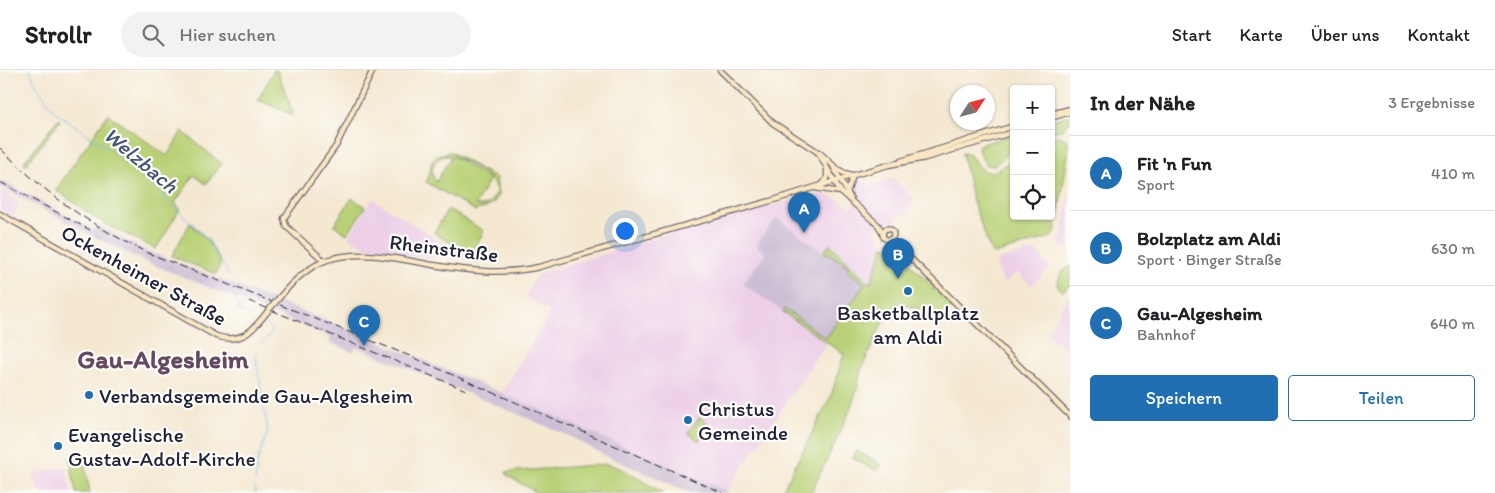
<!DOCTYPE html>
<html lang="de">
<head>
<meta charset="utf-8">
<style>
  body { margin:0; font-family:Itim,sans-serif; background:#f2f2f2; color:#202124 }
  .controls { position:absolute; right:15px; top:15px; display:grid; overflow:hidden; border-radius:5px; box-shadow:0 1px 4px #0004 }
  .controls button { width:45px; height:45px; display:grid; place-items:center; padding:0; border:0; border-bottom:1px solid #e0e0e0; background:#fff; color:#202124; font:25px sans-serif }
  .compass { position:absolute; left:950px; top:15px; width:45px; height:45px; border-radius:50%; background:#fff; box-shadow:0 1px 4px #0004; rotate:54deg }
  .you { position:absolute; left:624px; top:160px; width:18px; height:18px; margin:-12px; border:4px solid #fff; border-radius:50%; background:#1a73e8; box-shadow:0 0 0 8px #1a73e833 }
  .badge { display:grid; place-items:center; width:32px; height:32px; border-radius:50%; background:#1f6fb2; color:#fff; font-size:16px; font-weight:700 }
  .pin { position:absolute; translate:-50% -41px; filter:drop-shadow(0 1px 2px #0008) }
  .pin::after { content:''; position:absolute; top:26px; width:18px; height:15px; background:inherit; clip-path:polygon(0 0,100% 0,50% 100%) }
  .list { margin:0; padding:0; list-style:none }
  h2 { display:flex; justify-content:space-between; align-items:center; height:65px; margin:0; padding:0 20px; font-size:21px }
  h2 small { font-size:16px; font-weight:400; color:#757577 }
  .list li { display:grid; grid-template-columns:32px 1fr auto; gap:15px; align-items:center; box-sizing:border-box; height:75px; padding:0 20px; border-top:1px solid #e0e0e0 }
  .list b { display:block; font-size:19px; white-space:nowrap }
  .list p { margin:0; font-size:16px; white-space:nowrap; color:#757577 }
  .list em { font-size:16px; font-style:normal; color:#757577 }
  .actions { display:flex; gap:10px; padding:15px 20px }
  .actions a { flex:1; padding:11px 0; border:1px solid #1f6fb2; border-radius:5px; text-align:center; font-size:18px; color:#1f6fb2 }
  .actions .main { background:#1f6fb2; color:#fff }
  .icon { flex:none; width:28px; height:28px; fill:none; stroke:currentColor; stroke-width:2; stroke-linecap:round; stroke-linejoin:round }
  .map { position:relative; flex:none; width:1070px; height:423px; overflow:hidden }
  header { display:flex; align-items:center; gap:30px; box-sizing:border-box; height:70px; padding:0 25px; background:#fff; border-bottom:1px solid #e0e0e0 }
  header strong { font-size:24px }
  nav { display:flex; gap:28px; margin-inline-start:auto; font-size:18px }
  .search { width:350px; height:45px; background:#f2f2f2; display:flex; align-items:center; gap:12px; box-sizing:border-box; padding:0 18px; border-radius:28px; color:#757577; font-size:19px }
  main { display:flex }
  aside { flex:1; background:#fff }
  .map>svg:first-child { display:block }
</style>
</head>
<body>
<header>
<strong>Strollr</strong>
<div class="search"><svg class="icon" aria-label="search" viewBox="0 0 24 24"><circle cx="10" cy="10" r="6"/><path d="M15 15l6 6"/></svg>Hier suchen</div>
<nav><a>Start</a><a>Karte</a><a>Über uns</a><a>Kontakt</a></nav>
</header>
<main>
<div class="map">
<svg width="1070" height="423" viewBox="0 0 1070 423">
  <rect width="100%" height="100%" fill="#fdfcf7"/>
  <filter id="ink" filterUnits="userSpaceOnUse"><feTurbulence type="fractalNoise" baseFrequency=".02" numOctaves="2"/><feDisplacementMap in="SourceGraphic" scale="10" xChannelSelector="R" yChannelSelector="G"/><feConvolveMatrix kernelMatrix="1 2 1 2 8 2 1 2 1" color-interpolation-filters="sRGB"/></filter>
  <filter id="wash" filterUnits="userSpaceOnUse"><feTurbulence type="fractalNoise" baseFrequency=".0096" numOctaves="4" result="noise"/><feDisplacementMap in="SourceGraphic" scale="20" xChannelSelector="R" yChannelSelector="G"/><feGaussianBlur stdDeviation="1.12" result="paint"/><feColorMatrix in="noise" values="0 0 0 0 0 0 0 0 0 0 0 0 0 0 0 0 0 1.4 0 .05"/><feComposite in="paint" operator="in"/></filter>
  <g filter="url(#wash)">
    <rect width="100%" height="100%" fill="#f4e8d1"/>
    <g fill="#edd0e8">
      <polygon points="860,108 868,116 893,108 915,130 903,147 900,144 893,154 884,155 879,152 874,157 884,176 870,214 814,291 727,421 502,323 550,242 525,226 536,205 674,162 756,139 822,124 834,127 850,138 857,130 850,118 853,112"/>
      <polygon points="1070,119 1070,177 1059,175 1058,172 1062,166"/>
      <polygon points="0,122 4,122 15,128 13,131 19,134 12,147 0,140"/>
      <polygon points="372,129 445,174 435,189 374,183 348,167"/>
      <polygon points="1032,181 1035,181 1050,198 1031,216 1018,202 1004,215 996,193 998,190"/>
      <polygon points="1070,225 1070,271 1066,276 1053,269 1047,262 1061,241 1063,233 1069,228"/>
      <polygon points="64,397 66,399 71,423 41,423 32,404"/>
    </g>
    <g fill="#ccbed4">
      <polygon points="0,110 94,160 97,155 144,180 358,263 502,323 731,423 691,423 604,385 571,367 482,329 367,281 356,277 353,282 329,272 331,267 144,191 91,165 0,116"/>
      <polygon points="776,148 823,182 830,174 870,214 844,283 743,214 765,183 756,175"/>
    </g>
    <g fill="#b8d176" stroke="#6d7a58" fill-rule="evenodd">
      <polygon points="274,0 277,0 293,43 293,45 258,30"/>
      <polygon points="108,44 167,86 182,61 222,94 206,114 194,105 175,133 180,139 156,179 103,153 56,120"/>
      <polygon points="1070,45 1070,52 1065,55 1062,60 1051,62 1051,51"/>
      <polygon points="58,49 60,51 26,95 24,92"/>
      <polygon points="1014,64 1014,77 997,94 993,96 985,94 978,79 979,75"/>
      <path d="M1060 66 1067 70 1069 79 1055 163 1051 167 994 184 991 182 973 132 962 83 969 84C977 93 984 109 999 99 1003 96 1004 94 1010 94L1014 85V146H1051V67Z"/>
      <path d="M449 81 496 108 498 125C494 134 488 139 478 139L476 141 426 112C434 101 425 84 448 83ZM443 86H452L436 112C429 102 432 91 443 86ZM453 86C467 92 508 111 492 130 488 136 481 137 475 135L490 109Z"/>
      <polygon points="352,128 365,137 347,164 334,155"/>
      <polygon points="448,139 484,161 471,185 434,163"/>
      <polygon points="190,153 207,170 221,192 216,204 172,186"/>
      <polygon points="830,174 870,214 884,176 896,180 934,217 932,219 934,220 935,219 953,236 940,251 914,237 896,234 883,252 861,300 857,320 848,345 811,423 781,423 831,326 844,284 783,242 785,239 826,268 865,214 847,200 849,197 828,183 827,184 824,182"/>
      <polygon points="1070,196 1070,215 1062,222 1057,215 1061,203"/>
      <polygon points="700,347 709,354 698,371 688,362"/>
      <polygon points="857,381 882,395 877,401 853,388"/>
      <polygon points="83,386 90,423 76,423 70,389"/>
      <path d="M607 394C628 399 644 412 663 423H537L508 406 506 402Z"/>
    </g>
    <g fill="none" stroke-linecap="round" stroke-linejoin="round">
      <g stroke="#77b8ec" stroke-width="1">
        <polyline points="30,0 37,16 54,41 127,92 208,169 230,207"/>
        <polyline points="235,228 240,241 253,247"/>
        <polyline points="260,275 271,264 272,260 265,252"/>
        <path d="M256 412C253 394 263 377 268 361L256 289 257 282"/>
        <polyline points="255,423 255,418"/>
      </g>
    </g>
  </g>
  <g filter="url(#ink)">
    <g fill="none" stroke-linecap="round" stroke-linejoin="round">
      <g stroke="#6c6770" stroke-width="7">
        <g id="secondary">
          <polyline points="720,0 773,53 821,84 836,98 844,103 852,105"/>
          <polyline points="1051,44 1070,39"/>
          <polyline points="1051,48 1070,42"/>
          <polyline points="819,84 841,122 878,155 883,163"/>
          <polyline points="901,91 1014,56"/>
          <polyline points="833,96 851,129"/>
          <polyline points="822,115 827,108 827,99"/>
          <polyline points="815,118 841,122"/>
          <polyline points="847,122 853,106"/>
          <path d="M0 144 216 266C242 275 254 259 268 241"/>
          <circle cx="888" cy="164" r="5.5"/>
          <polyline points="890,170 899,177 1070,346"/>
          <polyline points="324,191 286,156 284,148 336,76 373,0"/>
          <path d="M279 228C292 212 307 197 327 190 361 179 399 189 433 195 469 201 503 205 539 197L774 130 854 105 888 95 925 88 1014 62"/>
        </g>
      </g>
      <use href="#secondary" stroke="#fae7c3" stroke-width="4.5"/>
      <g stroke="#22223b" stroke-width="1" stroke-dasharray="8 4" stroke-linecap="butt">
        <path d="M0 78C47 125 88 154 148 183L405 284 723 423"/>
        <polyline points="0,112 90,160"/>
        <polyline points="249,231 466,320"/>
      </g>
      <g stroke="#6c6770" stroke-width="7" stroke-linecap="butt">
        <polyline id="secondary-bridge" points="268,241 279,228"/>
      </g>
      <use href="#secondary-bridge" stroke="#fae7c3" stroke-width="4.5"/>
    </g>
  </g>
  <g fill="#1f6fb2" stroke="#fdfcf7" stroke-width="2">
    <circle cx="908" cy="221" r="5"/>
    <circle cx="89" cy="325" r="5"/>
    <circle cx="688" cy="350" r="5"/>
    <circle cx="58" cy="376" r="5"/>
  </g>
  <g text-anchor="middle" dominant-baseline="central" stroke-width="4.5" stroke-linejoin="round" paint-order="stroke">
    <g font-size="21" fill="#22223b" stroke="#fdfcf7">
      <text transform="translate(444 178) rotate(7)">Rheinstraße</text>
      <text transform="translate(144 205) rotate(29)">Ockenheimer Straße</text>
    </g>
    <g font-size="21" fill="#22223b" stroke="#fdfcf7" text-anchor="start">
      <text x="908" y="242" text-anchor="middle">Basketballplatz<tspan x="908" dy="24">am Aldi</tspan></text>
      <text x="99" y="325">Verbandsgemeinde Gau-Algesheim</text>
      <text x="698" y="338">Christus<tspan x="698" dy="24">Gemeinde</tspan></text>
      <text x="68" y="364">Evangelische<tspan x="68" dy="24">Gustav-Adolf-Kirche</tspan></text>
    </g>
    <g font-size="22" font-style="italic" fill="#405679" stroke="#fdfcf7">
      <text transform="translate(141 90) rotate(40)">Welzbach</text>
    </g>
    <g font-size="26" font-weight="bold" fill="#644962" stroke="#fdfcf7">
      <text x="163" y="289">Gau-Algesheim</text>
    </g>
  </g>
</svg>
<div class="controls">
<button>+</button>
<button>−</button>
<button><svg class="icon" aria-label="locate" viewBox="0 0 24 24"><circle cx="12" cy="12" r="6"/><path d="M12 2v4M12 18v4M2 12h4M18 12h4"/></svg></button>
</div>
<svg class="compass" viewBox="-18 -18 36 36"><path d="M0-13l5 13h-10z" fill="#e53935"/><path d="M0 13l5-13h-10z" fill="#757577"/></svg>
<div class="you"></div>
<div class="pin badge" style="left:804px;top:163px">A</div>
<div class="pin badge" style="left:898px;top:209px">B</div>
<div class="pin badge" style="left:364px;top:276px">C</div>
</div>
<aside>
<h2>In der Nähe<small>3 Ergebnisse</small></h2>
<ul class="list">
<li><span class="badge">A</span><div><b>Fit 'n Fun</b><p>Sport</p></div><em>410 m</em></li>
<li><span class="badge">B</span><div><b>Bolzplatz am Aldi</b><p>Sport · Binger Straße</p></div><em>630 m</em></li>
<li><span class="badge">C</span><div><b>Gau-Algesheim</b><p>Bahnhof</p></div><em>640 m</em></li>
</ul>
<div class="actions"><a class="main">Speichern</a><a>Teilen</a></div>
</aside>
</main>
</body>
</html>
